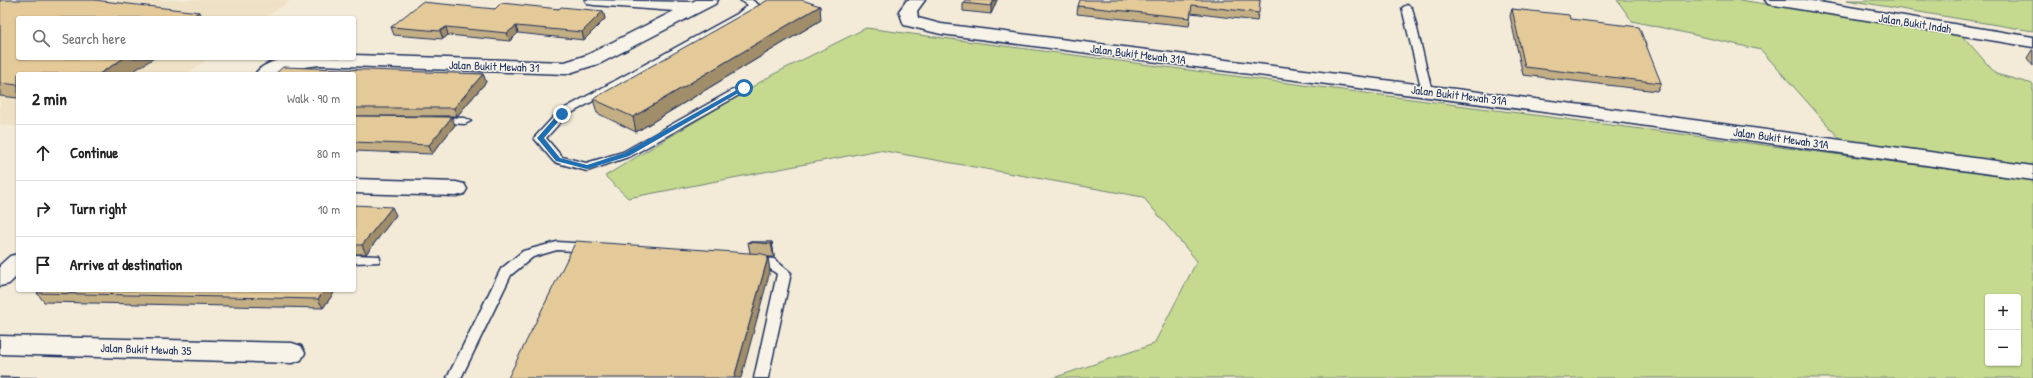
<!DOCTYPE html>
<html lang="en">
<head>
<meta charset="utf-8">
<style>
  body { margin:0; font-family:"Patrick Hand",sans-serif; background:#f2f2f2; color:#222 }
  .controls { position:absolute; right:12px; bottom:12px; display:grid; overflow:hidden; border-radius:4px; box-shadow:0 1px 3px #0004 }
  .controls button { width:36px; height:36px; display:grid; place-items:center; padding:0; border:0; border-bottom:1px solid #e0e0e0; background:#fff; color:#222; font:20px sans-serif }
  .stop { position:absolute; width:12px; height:12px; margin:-9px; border:3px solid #1f6fb2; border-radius:50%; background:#fff }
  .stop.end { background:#1f6fb2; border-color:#fff; box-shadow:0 1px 4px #0008 }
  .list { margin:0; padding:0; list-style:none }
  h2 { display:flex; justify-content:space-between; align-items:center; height:52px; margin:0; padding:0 16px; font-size:17px }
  h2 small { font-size:13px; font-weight:400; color:#767676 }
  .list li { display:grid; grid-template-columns:26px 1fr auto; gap:12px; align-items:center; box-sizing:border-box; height:56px; padding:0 16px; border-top:1px solid #e0e0e0 }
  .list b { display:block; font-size:15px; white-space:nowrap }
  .list em { font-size:13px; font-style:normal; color:#767676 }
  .icon { flex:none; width:22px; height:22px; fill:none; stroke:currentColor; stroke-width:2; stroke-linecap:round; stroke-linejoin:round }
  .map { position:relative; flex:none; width:2033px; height:378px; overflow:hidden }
  .search { position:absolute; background:#fff; box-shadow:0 1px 3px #0004; left:16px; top:16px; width:340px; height:44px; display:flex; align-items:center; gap:10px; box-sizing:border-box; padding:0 14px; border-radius:4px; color:#767676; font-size:15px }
  .panel { position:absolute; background:#fff; box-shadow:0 1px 3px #0004; left:16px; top:72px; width:340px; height:220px; border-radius:4px }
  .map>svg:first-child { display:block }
</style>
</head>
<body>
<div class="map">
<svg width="2033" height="378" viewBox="0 0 2033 378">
  <rect width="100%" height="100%" fill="#f3ebd8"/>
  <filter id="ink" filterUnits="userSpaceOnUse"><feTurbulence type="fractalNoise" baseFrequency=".025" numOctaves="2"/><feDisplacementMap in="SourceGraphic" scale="8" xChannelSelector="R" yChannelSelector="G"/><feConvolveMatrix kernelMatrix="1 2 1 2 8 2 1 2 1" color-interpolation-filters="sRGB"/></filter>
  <g filter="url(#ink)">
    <polygon fill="#eee1c5" points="0,0 291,0 265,18 18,18 18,58 209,58 186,74 18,74 18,127 0,124"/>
    <g fill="#c5da8f" stroke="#708476" fill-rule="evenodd">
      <polygon points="1617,0 1740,0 1962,35 1996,74 2033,84 2033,166 1841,140 1761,50 1632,21"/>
      <polygon points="1847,0 2033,0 2033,31"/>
      <path d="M866 28 2033 180V378H1053L1154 344 1197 261 1143 197 879 150 628 198 605 176 772 75ZM1988 297H2018V363H1988Z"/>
    </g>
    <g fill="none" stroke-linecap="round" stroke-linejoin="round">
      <g stroke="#1b2f5e" stroke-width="3">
        <g id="service">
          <polygon points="740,0 752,0 759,5 743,18 566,116 546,138 562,157 586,163 623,152 740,86 748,86 749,88 748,90 631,156 587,171 554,162 534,138 558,112 737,14 748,5"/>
          <polygon points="1407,5 1412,8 1432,91 1427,94 1422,91 1402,8"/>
          <polygon points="437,117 465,118 471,121 465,124 433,122 431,120 433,118"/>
          <polygon points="557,242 589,244 594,245 595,248 594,251 589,252 557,250 533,257 511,275 461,378 447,378 501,269 523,251"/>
          <polygon points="354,255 379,256 380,259 379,262 354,263"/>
          <polygon points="753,257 774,259 791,273 768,378 754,378 777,274 766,266 748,264 746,261 748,258"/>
        </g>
      </g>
      <g stroke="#1b2f5e" stroke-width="3">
        <g id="minor">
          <path d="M585 0 692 2 696 0H718L715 4 601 63 566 74 320 65 289 69 279 74H255C272 50 328 58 354 58V55L565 62 587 55 674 11 594 5 588 4Z"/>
          <polygon points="907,0 925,0 917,11 918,18 941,24 1590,106 2033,166 2033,180 1590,118 941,34 904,25 899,11"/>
          <polygon points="1765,0 1806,0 2033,37 2033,47 1774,5 1768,4"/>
          <polygon points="354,179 456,182 464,184 467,189 464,194 456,196 354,193"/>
          <polygon points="18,254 18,275 9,284 0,286 0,265 10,256"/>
          <polygon points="0,336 292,343 301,346 305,353 301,360 292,363 0,354"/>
        </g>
      </g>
      <use href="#service" fill="#f7f3e8" fill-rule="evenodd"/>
      <use href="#minor" fill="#f7f3e8" fill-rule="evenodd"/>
    </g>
    <g fill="#c4ae84" stroke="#1b2f5e">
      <polygon points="0,0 18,74 18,98 0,96"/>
      <polygon points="997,0 991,14 963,11 963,3"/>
      <polygon points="1260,0 1257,21 1191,13 1189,26 1077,14 1078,6"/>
      <polygon points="495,9 559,9 603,11 605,19 584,40 518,33 510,41 448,35 443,39 394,35 391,27"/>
      <polygon points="1512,9 1570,19 1661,83 1657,91 1523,75 1510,16"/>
      <polygon points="821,20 636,132 597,113 593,99"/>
      <polygon points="2032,50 2033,50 2033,66 2027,58"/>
      <polygon points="354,74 483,74 486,82 457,116 354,116"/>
      <polygon points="354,116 455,125 432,154 354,151"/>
      <polygon points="354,205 396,215 366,254 354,254"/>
      <polygon points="748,242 772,242 774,256 774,257 767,257 770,271 750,253"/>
      <polygon points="40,290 336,290 323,308 44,302 37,293"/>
    </g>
    <g fill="#a08d6b" stroke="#1b2f5e">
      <polygon points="994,0 997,0 991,14 991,6"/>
      <polygon points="820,6 821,20 636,132 633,117"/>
      <polygon points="603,11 605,19 584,40 582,32"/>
      <polygon points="199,12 203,18 189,18"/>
      <polygon points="516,26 518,33 510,41 507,33"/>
      <polygon points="446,27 448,35 443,39 440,31"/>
      <polygon points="124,58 154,58 129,74 99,74"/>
      <polygon points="483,74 486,82 457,116 454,108"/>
      <polygon points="452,117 455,125 432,154 429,145"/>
      <polygon points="392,207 396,215 366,254 362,245"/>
      <polygon points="772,242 774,256 774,257 771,244"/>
      <polygon points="768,257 770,271 741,378 734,378"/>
      <polygon points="354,260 356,264 354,267"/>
      <polygon points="325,290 336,290 323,308 318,299"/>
    </g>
    <g fill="#e4ca99" stroke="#1b2f5e">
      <polygon points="0,0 94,0 199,12 189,18 18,18 18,58 124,58 99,74 18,74 18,85 0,83"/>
      <polygon points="768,0 802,0 820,6 633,117 593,99"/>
      <polygon points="965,0 994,0 991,6 963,3"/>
      <polygon points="1080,0 1260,0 1259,13 1192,5 1190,18 1078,6"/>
      <polygon points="422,2 495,9 501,3 559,9 561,7 603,11 582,32 516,26 507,33 446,27 440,31 391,27"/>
      <polygon points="1512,9 1569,15 1570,19 1639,27 1661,83 1525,67"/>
      <polygon points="283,67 483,74 454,108 354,108 354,74 275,74"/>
      <polygon points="354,116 452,117 429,145 354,142"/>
      <polygon points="354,205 392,207 362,245 354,245"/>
      <polygon points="576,241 763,254 768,257 734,378 508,378"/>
      <polygon points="748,242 772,242 771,244"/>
      <polygon points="40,290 325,290 318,299 37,293"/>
      <polygon points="0,377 38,378 0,378"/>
    </g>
  </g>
  <polygon fill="#1f6fb2" points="742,87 747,88 629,156 587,169 556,161 537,138 560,112 564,112 564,115 544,138 560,158 587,165 624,153"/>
  <g text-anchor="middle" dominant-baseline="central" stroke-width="3" stroke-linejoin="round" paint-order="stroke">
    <g font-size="12" fill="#1b2f5e" stroke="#f7f3e8">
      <text transform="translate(1915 23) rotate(9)">Jalan Bukit Indah</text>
      <text transform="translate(1138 54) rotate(7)">Jalan Bukit Mewah 31A</text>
      <text transform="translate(494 66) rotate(2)">Jalan Bukit Mewah 31</text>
      <text transform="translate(1459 95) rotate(7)">Jalan Bukit Mewah 31A</text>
      <text transform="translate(1781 138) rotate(8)">Jalan Bukit Mewah 31A</text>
      <text transform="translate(146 349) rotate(2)">Jalan Bukit Mewah 35</text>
    </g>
  </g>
</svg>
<div class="controls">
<button>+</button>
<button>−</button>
</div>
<div class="stop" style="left:744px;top:88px"></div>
<div class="stop end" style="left:562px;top:114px"></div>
<div class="search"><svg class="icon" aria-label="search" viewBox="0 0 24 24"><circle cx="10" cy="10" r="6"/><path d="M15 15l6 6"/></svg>Search here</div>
<section class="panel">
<h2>2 min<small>Walk · 90 m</small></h2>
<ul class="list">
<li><svg class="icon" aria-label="ahead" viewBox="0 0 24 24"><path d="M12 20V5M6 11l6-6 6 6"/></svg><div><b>Continue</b></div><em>80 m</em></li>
<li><svg class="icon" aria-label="right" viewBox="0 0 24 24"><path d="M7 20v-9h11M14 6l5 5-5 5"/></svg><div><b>Turn right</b></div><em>10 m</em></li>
<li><svg class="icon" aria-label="arrive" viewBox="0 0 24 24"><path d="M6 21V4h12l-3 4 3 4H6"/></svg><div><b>Arrive at destination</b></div></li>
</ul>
</section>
</div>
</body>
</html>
